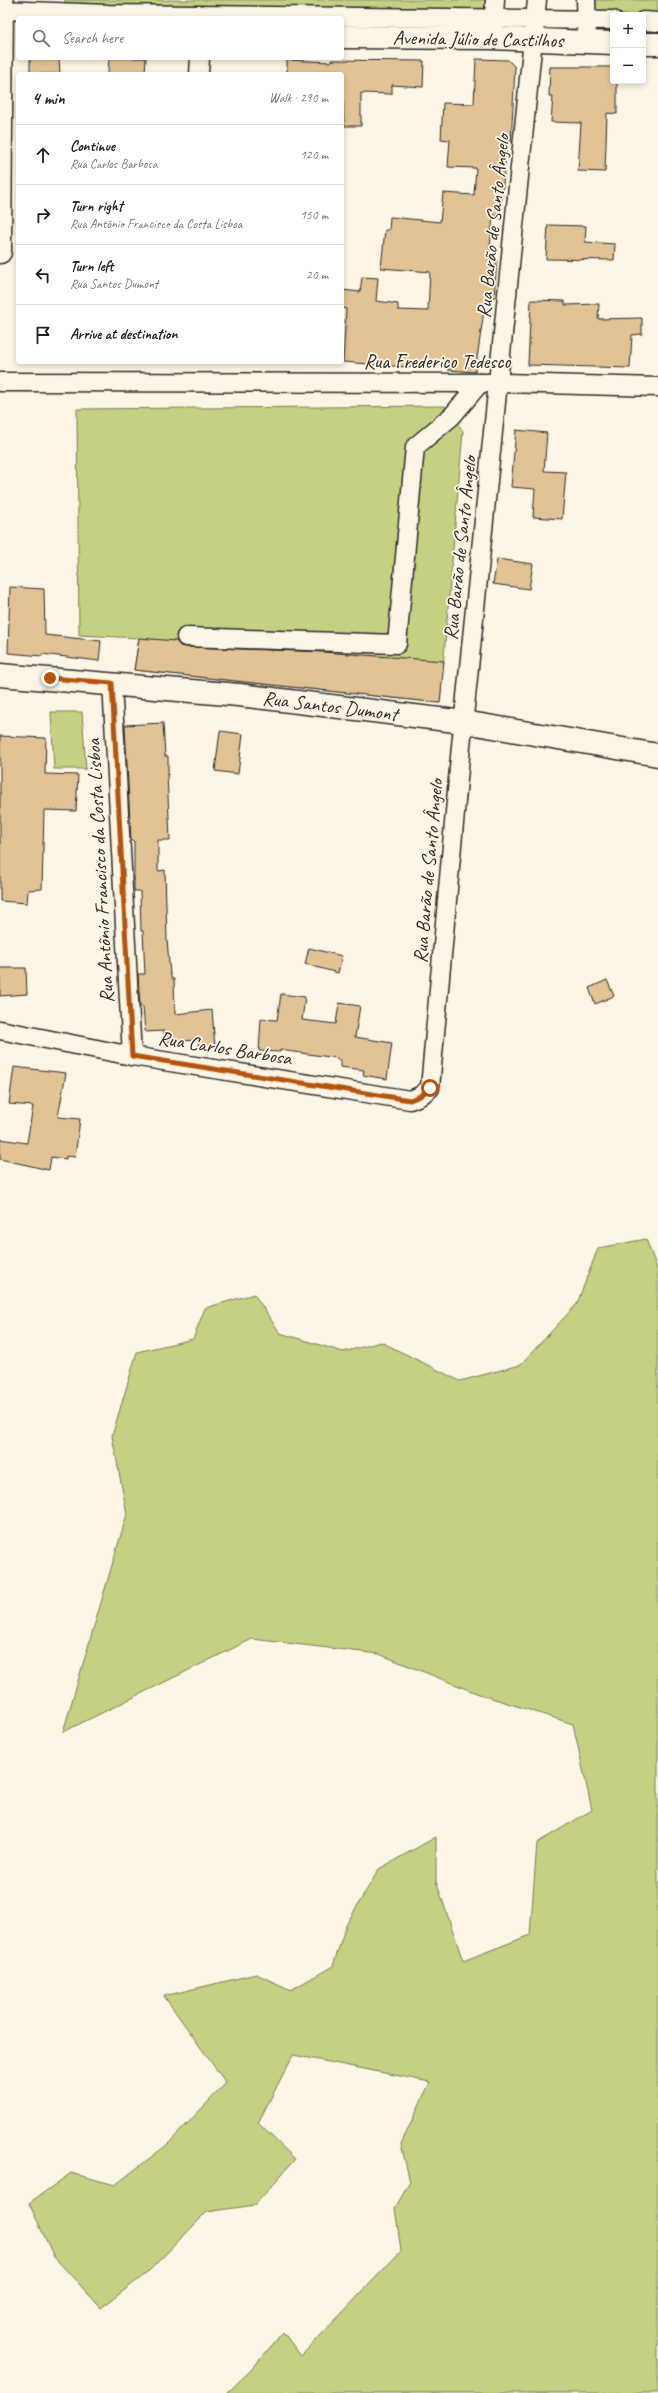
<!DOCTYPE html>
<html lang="en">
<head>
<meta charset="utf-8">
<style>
  body { margin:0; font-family:Caveat,sans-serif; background:#f6f6f6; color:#222 }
  .controls { position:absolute; right:12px; top:12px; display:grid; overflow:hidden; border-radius:4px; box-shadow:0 2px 6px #0003 }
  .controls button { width:36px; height:36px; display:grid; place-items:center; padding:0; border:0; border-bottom:1px solid #e0e0e0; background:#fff; color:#222; font:20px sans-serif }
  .stop { position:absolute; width:12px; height:12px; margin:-9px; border:3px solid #b45309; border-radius:50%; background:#fff }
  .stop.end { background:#b45309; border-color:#fff; box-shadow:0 1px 4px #0008 }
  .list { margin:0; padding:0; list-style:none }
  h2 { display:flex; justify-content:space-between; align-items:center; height:52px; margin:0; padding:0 16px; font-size:17px }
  h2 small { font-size:13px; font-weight:400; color:#767676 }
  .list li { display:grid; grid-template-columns:26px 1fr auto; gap:12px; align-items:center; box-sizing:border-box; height:60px; padding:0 16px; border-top:1px solid #e0e0e0 }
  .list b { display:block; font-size:15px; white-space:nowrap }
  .list p { margin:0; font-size:13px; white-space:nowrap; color:#767676 }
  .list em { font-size:13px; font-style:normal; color:#767676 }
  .icon { flex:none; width:22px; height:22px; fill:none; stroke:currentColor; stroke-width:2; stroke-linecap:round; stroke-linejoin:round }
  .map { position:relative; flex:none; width:658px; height:2393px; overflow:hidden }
  .search { position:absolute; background:#fff; box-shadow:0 2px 6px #0003; left:16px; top:16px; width:328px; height:44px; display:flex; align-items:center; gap:10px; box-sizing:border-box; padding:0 14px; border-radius:4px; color:#767676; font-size:15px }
  .panel { position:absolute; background:#fff; box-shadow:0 2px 6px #0003; left:16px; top:72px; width:328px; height:292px; border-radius:4px }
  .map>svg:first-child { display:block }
</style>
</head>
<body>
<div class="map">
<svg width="658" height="2393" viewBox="0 0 658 2393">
  <rect width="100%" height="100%" fill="#fcf5e5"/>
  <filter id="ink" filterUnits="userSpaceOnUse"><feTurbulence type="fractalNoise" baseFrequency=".025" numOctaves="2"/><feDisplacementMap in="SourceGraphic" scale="8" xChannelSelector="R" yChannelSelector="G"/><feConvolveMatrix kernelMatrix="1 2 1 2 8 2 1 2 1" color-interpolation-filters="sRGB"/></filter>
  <g filter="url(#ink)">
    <g fill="#c5d083" stroke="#787e57">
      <polygon points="65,0 495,0 495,17 342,37 342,18 65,12"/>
      <polygon points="586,0 658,0 658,44 643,44 643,15 613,15 613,43 586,42"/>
      <polygon points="445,406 463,431 440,703 134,670 139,638 79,635 77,409"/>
      <polygon points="51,712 82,712 86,769 54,769"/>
      <polygon points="646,1239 658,1271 658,2393 227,2393 252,2369 283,2332 301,2356 401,2251 395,2208 410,2182 401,2144 430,2082 293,2055 258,2123 295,2159 255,2205 207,2212 147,2273 101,2308 54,2257 29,2203 71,2173 115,2185 168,2144 226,2083 164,1996 256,1974 291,1990 333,1966 346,1925 379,1869 436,1837 436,1881 463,1961 530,1935 537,1843 592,1810 573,1724 479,1694 379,1654 252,1639 63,1732 127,1514 112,1436 137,1352 193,1339 205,1308 254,1294 280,1333 343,1352 381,1342 460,1381 520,1365 577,1304 598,1248"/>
    </g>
    <g fill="#e2c395" stroke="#2b2b2b">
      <polygon points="30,58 59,58 60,74 30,74"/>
      <polygon points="109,58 146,58 145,74 108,74"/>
      <polygon points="476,59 508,60 515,67 511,143 507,143 500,215 493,215 489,259 497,260 494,298 486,297 475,372 448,370 449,366 419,363 419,368 343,362 346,309 342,308 342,290 360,292 362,277 378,278 376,301 398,304 398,310 428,311 430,272 381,268 385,230 389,230 390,217 440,222 443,193 474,195 476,168 448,167 450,140 441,139 443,103 474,104"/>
      <polygon points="287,60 331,62 331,60 424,61 423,87 392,85 392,94 361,93 361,126 344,126 342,74 287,74"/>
      <polygon points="550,67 613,67 613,81 617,81 617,114 607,113 605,172 578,171 581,123 551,122 553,96 549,96"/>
      <polygon points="548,225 586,226 585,242 615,244 614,260 546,259"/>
      <polygon points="531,300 565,301 565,305 599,304 598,319 642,318 642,334 632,335 630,368 528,365"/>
      <polygon points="516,430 547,433 544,471 566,472 562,519 533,517 535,489 511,487"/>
      <polygon points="497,559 533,564 529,589 493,584"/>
      <polygon points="10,587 44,589 45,635 101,641 99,661 42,654 42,656 8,653"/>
      <polygon points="139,638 176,641 180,646 186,647 323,652 444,661 440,703 134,670"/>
      <polygon points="163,723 165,756 168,756 168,775 167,774 170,840 158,840 158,871 165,870 167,940 170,974 172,979 174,979 175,1014 212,1010 215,1047 199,1048 198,1040 164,1042 164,1031 145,1032 143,1007 140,1007 138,974 145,974 143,931 141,931 140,891 134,891 134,841 131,841 125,725"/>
      <polygon points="220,731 243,734 238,774 215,771"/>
      <polygon points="0,736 46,738 45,774 78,775 76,811 44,810 42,889 28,890 27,903 0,901"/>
      <polygon points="309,948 342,956 338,973 305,964"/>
      <polygon points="0,968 26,968 27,994 0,996"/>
      <polygon points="607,980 614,996 595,1004 589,988"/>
      <polygon points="281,994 305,997 302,1020 336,1024 339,1003 360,1006 355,1037 392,1043 387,1079 363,1075 364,1070 340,1067 340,1060 337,1060 337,1058 280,1050 280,1052 259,1051 261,1019 277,1020"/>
      <polygon points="14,1067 66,1073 58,1117 80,1119 75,1157 66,1156 66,1159 51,1157 49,1170 0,1159 0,1139 27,1143 33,1106 9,1104"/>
    </g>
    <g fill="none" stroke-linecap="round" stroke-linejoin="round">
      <g stroke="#2b2b2b" stroke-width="21">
        <g id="minor">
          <polyline points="586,0 587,29"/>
          <polyline points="0,10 108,14 613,20"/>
          <polyline points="643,21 658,22"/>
          <polyline points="493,29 495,0"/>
          <polyline points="199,74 200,58"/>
          <polyline points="0,382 499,383 658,387"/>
          <polyline points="186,637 397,644 415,447 452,416 480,383"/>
          <polyline points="112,683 132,1056"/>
          <polyline points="0,1030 132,1056 410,1100 420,1096 430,1088 461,746 537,0"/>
        </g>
      </g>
      <g stroke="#2b2b2b" stroke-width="25">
        <g id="major">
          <polyline points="342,37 491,38 613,43"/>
          <polyline points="643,44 658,44"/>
          <polyline points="0,252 2,0"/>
          <polyline points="0,675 239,695 464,722 658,755"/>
        </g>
      </g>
      <use href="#minor" stroke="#fcf5e5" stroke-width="18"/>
      <use href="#major" stroke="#fcf5e5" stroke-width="22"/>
    </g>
  </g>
  <g fill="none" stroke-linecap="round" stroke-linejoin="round" filter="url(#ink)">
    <polyline stroke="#b45309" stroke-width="5" points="50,678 112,683 132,1056 410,1100 420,1096 430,1088"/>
  </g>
  <g text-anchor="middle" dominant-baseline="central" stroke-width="3.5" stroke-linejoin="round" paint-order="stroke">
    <g font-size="20" fill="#2b2b2b" stroke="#fcf5e5">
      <text transform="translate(478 39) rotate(1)">Avenida Júlio de Castilhos</text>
      <text transform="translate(493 226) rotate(-84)">Rua Barão de Santo Ângelo</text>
      <text x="437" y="361">Rua Frederico Tedesco</text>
      <text transform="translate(460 548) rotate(-84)">Rua Barão de Santo Ângelo</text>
      <text transform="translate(330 706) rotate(7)">Rua Santos Dumont</text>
      <text transform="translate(100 871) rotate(-93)">Rua Antônio Francisco da Costa Lisboa</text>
      <text transform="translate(428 871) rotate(-85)">Rua Barão de Santo Ângelo</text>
      <text transform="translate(225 1048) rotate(9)">Rua Carlos Barbosa</text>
    </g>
  </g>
</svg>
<div class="controls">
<button>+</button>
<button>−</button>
</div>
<div class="stop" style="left:430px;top:1088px"></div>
<div class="stop end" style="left:50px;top:678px"></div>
<div class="search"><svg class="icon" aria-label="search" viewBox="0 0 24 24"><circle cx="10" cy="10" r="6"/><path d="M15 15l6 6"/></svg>Search here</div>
<section class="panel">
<h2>4 min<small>Walk · 290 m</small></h2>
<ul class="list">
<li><svg class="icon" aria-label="ahead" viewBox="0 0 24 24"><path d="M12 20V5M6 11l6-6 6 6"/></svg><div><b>Continue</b><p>Rua Carlos Barbosa</p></div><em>120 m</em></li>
<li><svg class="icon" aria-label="right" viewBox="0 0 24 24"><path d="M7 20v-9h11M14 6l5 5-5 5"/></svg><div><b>Turn right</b><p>Rua Antônio Francisco da Costa Lisboa</p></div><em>150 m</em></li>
<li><svg class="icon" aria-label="left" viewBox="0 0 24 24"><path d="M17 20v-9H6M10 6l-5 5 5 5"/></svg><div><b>Turn left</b><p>Rua Santos Dumont</p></div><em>20 m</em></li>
<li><svg class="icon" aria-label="arrive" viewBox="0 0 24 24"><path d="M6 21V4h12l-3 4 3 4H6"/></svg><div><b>Arrive at destination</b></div></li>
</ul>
</section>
</div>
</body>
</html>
